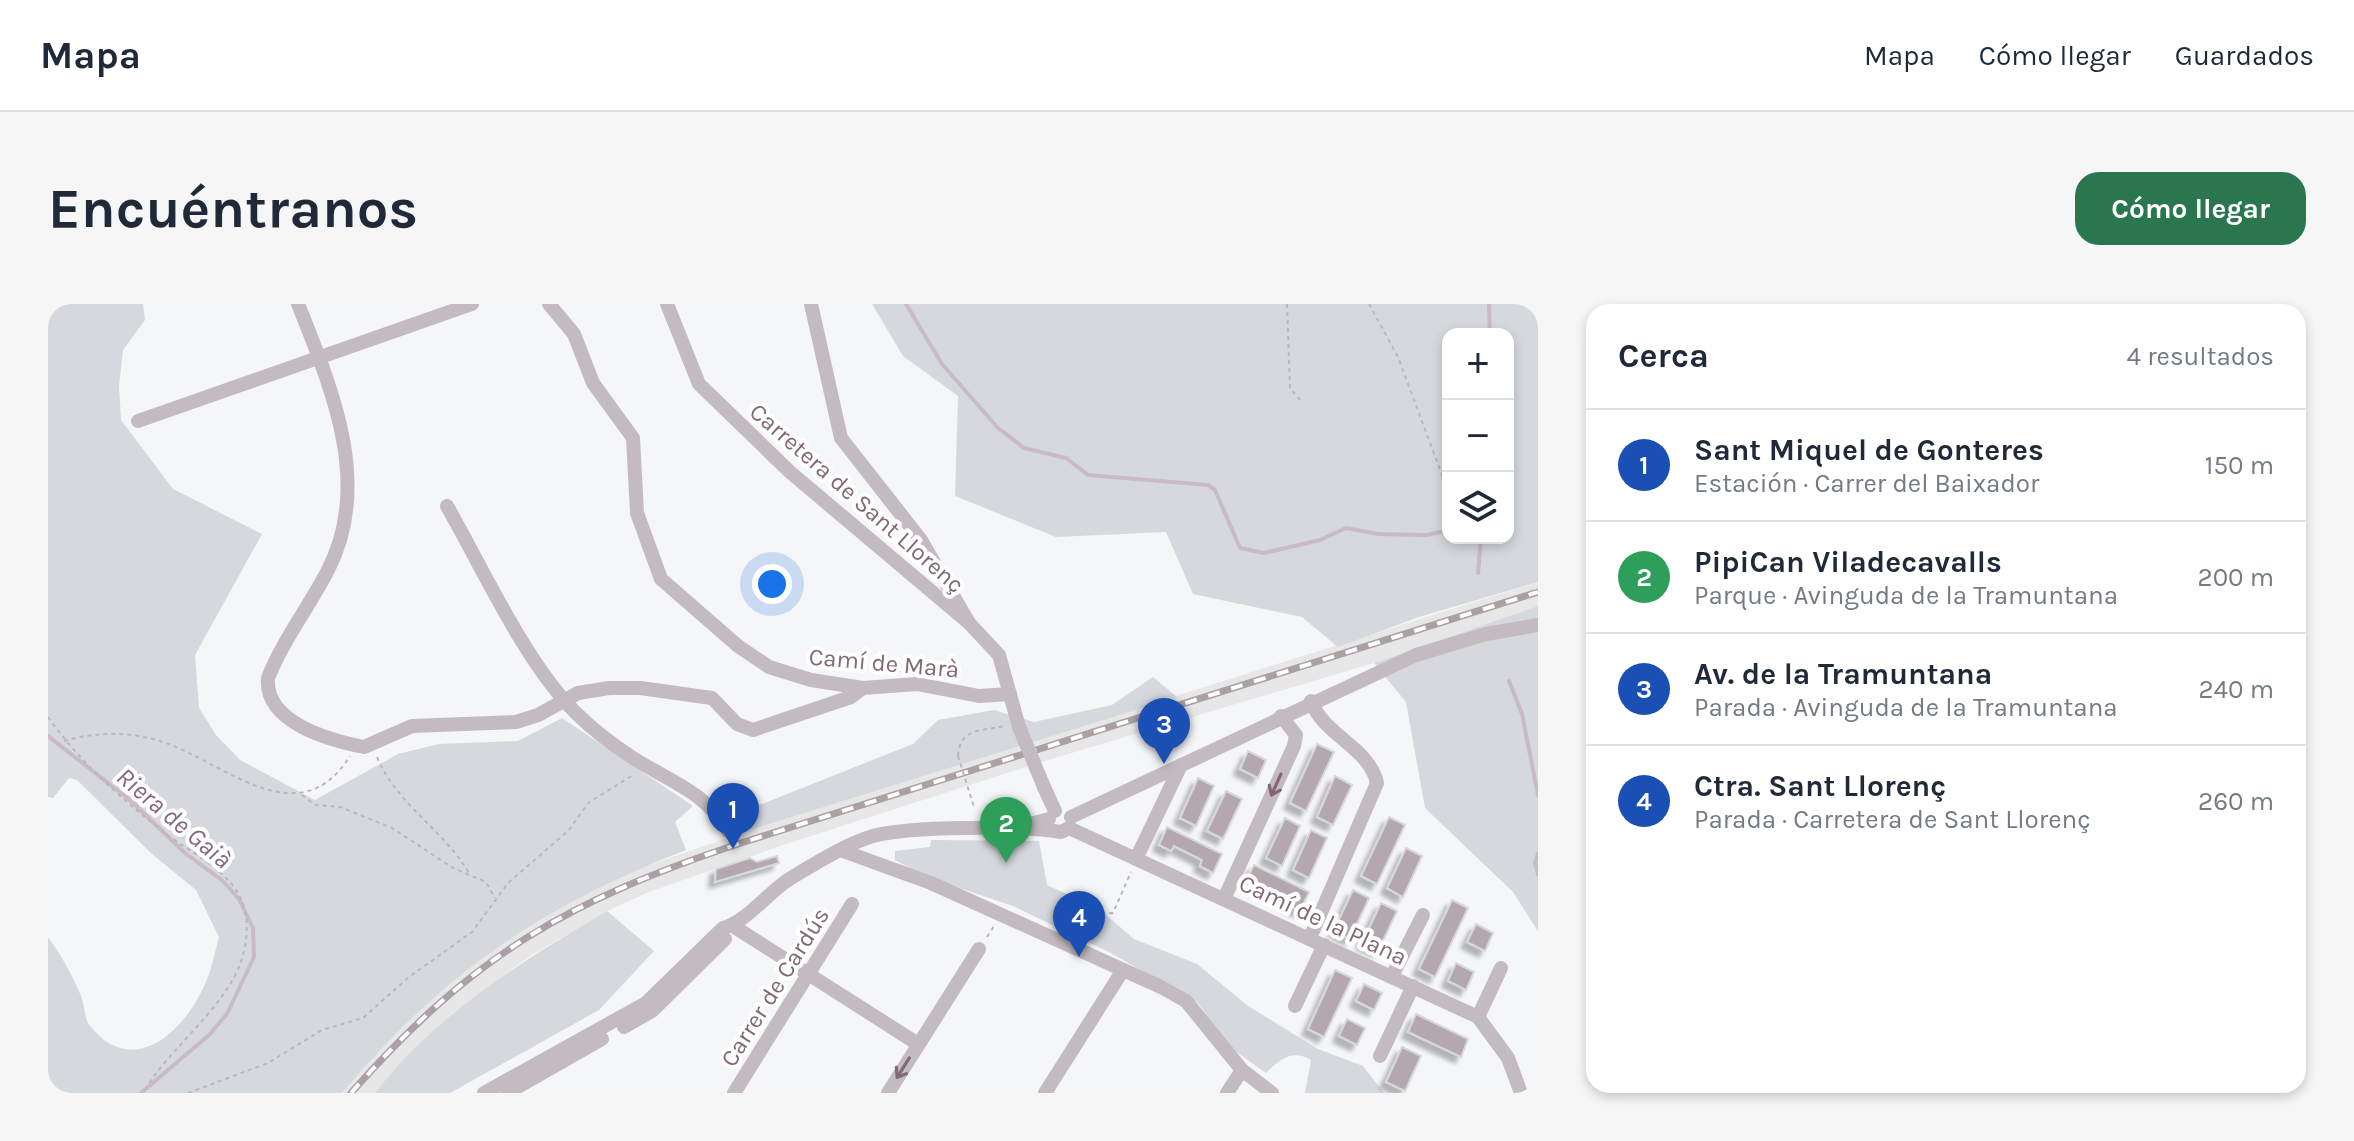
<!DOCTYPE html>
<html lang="es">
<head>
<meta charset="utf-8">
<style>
  body { margin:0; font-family:Karla,sans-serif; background:#f6f6f7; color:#1f2937 }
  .controls { position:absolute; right:24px; top:24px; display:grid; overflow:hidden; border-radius:16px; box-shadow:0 4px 12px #0003 }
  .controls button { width:72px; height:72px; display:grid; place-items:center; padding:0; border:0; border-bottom:2px solid #e0e1e3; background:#fff; color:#1f2937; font:40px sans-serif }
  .you { position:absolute; left:724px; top:280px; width:28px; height:28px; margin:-20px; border:6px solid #fff; border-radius:50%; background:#1a73e8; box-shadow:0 0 0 12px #1a73e833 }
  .badge { display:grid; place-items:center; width:52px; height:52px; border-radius:50%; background:#29764f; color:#fff; font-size:26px; font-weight:700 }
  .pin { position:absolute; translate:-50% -66px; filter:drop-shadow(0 2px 4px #0008) }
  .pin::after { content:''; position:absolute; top:42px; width:28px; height:24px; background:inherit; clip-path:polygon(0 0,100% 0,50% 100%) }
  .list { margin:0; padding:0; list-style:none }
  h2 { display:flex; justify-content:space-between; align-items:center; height:104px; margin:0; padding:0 32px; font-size:34px }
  h2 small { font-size:26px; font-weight:400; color:#747a83 }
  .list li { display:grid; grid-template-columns:52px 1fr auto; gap:24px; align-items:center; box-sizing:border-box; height:112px; padding:0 32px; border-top:2px solid #e0e1e3 }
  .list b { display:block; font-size:30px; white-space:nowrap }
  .list p { margin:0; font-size:26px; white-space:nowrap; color:#747a83 }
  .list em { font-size:26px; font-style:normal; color:#747a83 }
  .icon { flex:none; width:44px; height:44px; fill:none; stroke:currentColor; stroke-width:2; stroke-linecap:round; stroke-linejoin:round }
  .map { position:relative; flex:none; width:1490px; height:789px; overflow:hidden; border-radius:24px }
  header { display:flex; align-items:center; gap:48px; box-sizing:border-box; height:112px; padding:0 40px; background:#fff; border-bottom:2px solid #e0e1e3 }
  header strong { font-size:38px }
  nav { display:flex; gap:44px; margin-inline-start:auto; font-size:28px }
  .intro { display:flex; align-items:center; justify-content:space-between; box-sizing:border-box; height:192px; padding:0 48px }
  h1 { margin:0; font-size:56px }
  .button { padding:20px 36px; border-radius:24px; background:#29764f; color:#fff; font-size:28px; font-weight:700 }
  main { display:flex; gap:48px; padding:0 48px }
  aside { flex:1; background:#fff; border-radius:24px; box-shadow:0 4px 12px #0003 }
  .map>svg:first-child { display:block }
</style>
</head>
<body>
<header>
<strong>Mapa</strong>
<nav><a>Mapa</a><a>Cómo llegar</a><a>Guardados</a></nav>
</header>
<div class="intro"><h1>Encuéntranos</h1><a class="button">Cómo llegar</a></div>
<main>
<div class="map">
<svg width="1490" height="789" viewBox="0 0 1490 789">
  <defs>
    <filter id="shadow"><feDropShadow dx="-6" dy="6" stdDeviation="2" flood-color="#0004"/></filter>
  </defs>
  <rect width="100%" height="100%" fill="#f4f6f7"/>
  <polygon fill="#e7e7e8" points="1490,278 1490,302 1326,359 1000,456 735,541 601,588 559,607 482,652 405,709 327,789 294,789 329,747 394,684 440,647 498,609 590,565 702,526"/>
  <g fill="#d5d8dd" fill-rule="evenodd">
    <path d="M0 0H95L97 16 75 46 71 82 73 116 125 185 214 230 147 351 151 404 168 431 192 456 267 496 350 450 391 440 470 437 514 414 645 502 627 518 638 546C492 603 395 669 294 789H0V633C13 651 25 672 33 692 37 701 36 715 42 722 85 776 137 727 157 680 164 665 167 648 171 633L148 586 104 550 29 476 21 474 5 494 0 493Z"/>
    <path d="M824 0H1490V278L1371 313 1290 343 1254 313 1145 290 1118 228 1008 233 907 192 910 92 855 52ZM1400 30H1460V234H1400Z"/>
    <polygon points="1490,302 1490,627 1465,588 1377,504 1358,398 1326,359"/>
    <polygon points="1105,373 1129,393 702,526 691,509 865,440 890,416 946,406 986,418 1064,401"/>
    <path d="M883 536 991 537 999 581 1051 605 1086 635 1149 660 1200 702 1270 745 1315 762 1336 789H1257L1263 756C1244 745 1232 755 1218 769L1183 744 1150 699 1061 648 965 602 879 573 847 556V547L882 543Z"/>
    <path d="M559 607 606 647 551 706 402 789H327C388 710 474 657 559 607Z"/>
  </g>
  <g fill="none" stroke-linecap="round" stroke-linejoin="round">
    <g stroke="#c9bbc3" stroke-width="4">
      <polyline points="858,0 894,60 950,124 976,144 1018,154 1040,171 1160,181 1167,186 1192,244 1216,249 1272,236 1298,224 1330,230 1379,231 1400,226"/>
      <polyline points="1441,0 1442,30"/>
      <polyline points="1430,269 1433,234"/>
      <polyline points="1461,377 1474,410 1490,491"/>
      <polyline points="0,432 83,497 137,549 175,577 191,595 205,624 206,653 179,710 161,731 93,789"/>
      <polyline points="1490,550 1487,559 1490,570"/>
    </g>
  </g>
  <g fill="#b4a8ae" stroke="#d6d8d8" stroke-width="2" filter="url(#shadow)">
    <polygon points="1269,440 1286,448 1258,507 1242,499"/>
    <polygon points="1200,447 1218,456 1210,474 1192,465"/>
    <polygon points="1287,472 1304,481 1285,521 1269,513"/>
    <polygon points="1150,474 1166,482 1148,522 1132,514"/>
    <polygon points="1178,487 1194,495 1175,535 1159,527"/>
    <polygon points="1341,513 1357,521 1329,580 1313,572"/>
    <polygon points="1237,514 1252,522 1234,562 1218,554"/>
    <polygon points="1119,523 1174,550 1165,569 1152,562 1154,556 1126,542 1123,547 1111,541"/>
    <polygon points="1263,526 1279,534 1261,574 1245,566"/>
    <polygon points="1358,544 1374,552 1355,593 1339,584"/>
    <polygon points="729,552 731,559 667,578 668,565 702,554 709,558"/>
    <polygon points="1206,561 1261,588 1252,607 1238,600 1241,594 1212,580 1210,586 1197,579"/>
    <polygon points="1305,586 1321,594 1302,635 1286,626"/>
    <polygon points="1404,596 1420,604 1387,673 1371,665"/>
    <polygon points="1333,599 1349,607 1330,647 1314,639"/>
    <polygon points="1428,620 1445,629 1437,647 1419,638"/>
    <polygon points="1408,659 1426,668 1418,686 1400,677"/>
    <polygon points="1287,666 1304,674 1276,733 1260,725"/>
    <polygon points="1316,680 1334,689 1326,706 1308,697"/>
    <polygon points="1368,710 1420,735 1413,753 1360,728"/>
    <polygon points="1299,715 1317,724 1309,741 1291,732"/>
    <polygon points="1354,743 1373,752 1357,787 1338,778"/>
  </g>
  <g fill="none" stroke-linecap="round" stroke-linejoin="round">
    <g stroke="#bcb6b9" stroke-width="2" stroke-dasharray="4 4" stroke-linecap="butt">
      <polyline points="1239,0 1242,84 1253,97"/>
      <polyline points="1321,0 1350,53 1400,187"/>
      <path d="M0 413C31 457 70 492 112 525 138 547 180 564 194 597 202 617 199 643 191 663 170 711 121 744 95 789"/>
      <path d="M16 437C48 428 80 427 112 437 174 456 250 535 302 452"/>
      <path d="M910 452C912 423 935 427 957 422"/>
      <path d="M329 453C349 501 395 525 421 569"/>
      <polyline points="254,491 267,501 292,503 344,524 405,564 438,578 447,594"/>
      <polyline points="939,633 946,622"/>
      <polyline points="1036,634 1048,610 1065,609 1083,568"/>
      <polyline points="140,789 220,759 274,726 315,714 361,673 424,628 460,579 521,526 540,499 585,471"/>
    </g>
    <g stroke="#c3bbbf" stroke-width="14">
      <path d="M250 0C283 83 325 179 280 266 261 303 235 336 220 374 216 418 280 436 316 443L364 422 468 418 490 411 530 389 561 384H592L664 394 689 420 705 426 803 393 815 384"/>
      <polyline points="501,0 526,30 545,79 585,134 589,209 613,275 690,342 721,363 763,376 815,384 869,380 931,392 962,390"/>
      <polyline points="619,0 651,80 742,168 921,319 951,351 971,423"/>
      <polyline points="763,0 793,134 873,236 921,319"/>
      <polyline points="90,117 424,0"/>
      <path d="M399 202C435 265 478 360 528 409 545 426 565 441 585 454 621 477 658 488 680 527"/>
      <polyline points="996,483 1007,507"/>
      <polyline points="1023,513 1368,351 1438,330 1490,321"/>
      <polyline points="978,521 1001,515"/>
      <polyline points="1021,524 1430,713 1460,754 1473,789"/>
      <polyline points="795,547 883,579 1113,683 1138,697 1194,766 1224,789"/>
      <polyline points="1088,555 1133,461"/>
      <polyline points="1176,595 1246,442 1248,431 1233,412"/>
      <polyline points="685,622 870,740"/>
      <path d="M1262 634 1329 479C1321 443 1276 432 1263 397"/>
      <polyline points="1344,672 1375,611"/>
      <polyline points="1247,702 1276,641"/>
      <polyline points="1430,713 1453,664"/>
      <polyline points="576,723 604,707 677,635"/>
      <polyline points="1332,752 1365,682"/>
      <path d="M436 789 598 699 675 624C700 617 721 587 743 574 768 559 798 540 825 532 861 522 976 522 1013 528L1021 524"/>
      <polyline points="459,789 554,735"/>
      <polyline points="686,789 804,600"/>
      <polyline points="840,789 931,645"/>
      <polyline points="997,789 1075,666"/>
      <polyline points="1179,789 1194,766"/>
    </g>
    <g stroke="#aba0a5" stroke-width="7">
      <path id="rail" d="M303 789C426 650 519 597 693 539L1490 288"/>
    </g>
    <use href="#rail" stroke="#fff" stroke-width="4" stroke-dasharray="12" stroke-linecap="butt"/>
    <polyline stroke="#bcb6b9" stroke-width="2" stroke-dasharray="4 4" stroke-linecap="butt" points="910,452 926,503"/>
    <polyline stroke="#c3bbbf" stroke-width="14" points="971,423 996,483"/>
  </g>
  <defs><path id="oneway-shaft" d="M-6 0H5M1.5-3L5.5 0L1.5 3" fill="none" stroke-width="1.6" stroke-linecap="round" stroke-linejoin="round" transform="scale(2)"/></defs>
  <g stroke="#836874">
    <use href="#oneway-shaft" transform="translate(1228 481) rotate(114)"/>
    <use href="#oneway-shaft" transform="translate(855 764) rotate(122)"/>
  </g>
  <g text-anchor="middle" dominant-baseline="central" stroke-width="8" stroke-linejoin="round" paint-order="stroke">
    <g font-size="24" fill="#836874" stroke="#fff">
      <text transform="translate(809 194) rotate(41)">Carretera de Sant Llorenç</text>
      <text transform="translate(836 359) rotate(5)">Camí de Marà</text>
      <text transform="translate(1275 616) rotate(25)">Camí de la Plana</text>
      <text transform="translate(727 683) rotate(-58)">Carrer de Cardús</text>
    </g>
    <g font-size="26" font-style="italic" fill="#85697a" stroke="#fff">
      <text transform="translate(126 514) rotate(40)">Riera de Gaià</text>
    </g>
  </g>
</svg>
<div class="controls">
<button>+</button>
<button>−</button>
<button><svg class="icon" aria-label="layers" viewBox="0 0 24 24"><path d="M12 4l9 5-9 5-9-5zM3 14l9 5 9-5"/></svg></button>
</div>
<div class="you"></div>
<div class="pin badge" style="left:685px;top:545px;background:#1a4fb4">1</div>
<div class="pin badge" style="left:958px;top:559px;background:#2e9e5b">2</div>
<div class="pin badge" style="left:1116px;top:460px;background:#1a4fb4">3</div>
<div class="pin badge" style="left:1031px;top:653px;background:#1a4fb4">4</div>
</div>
<aside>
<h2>Cerca<small>4 resultados</small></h2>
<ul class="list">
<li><span class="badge" style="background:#1a4fb4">1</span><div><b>Sant Miquel de Gonteres</b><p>Estación · Carrer del Baixador</p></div><em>150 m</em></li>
<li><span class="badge" style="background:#2e9e5b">2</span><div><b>PipiCan Viladecavalls</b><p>Parque · Avinguda de la Tramuntana</p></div><em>200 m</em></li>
<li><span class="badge" style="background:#1a4fb4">3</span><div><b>Av. de la Tramuntana</b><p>Parada · Avinguda de la Tramuntana</p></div><em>240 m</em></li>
<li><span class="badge" style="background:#1a4fb4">4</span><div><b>Ctra. Sant Llorenç</b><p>Parada · Carretera de Sant Llorenç</p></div><em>260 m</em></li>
</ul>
</aside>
</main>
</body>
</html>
